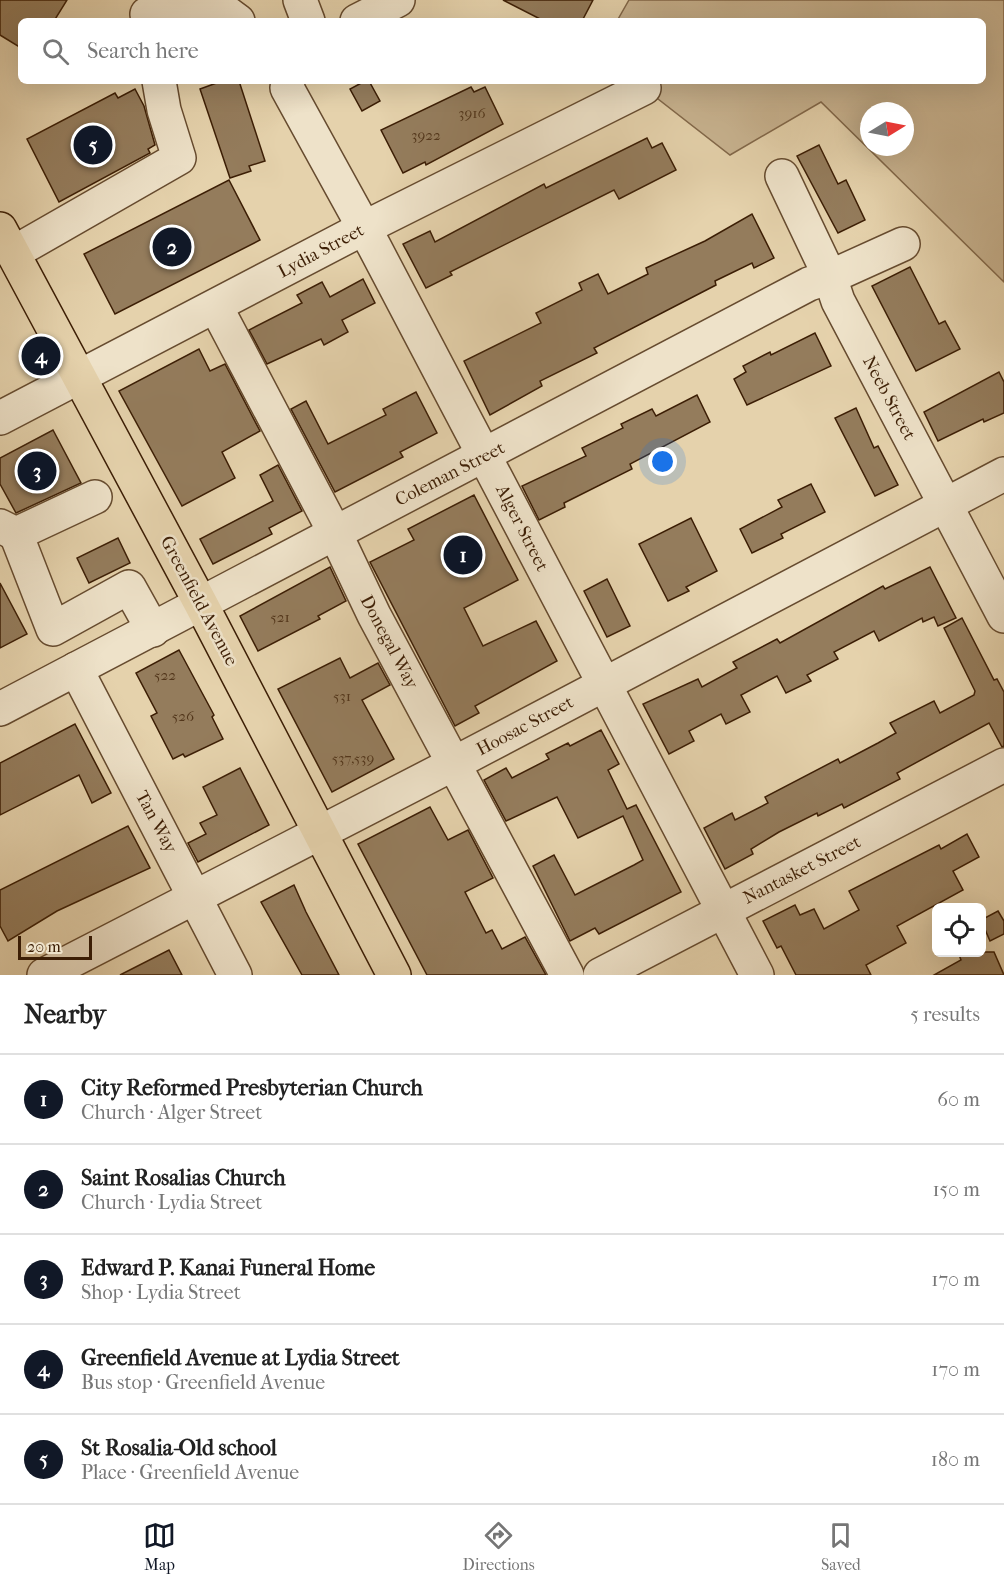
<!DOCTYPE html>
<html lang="en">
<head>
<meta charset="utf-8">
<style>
  body { margin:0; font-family:"IM FELL French Canon",serif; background:#f6f6f6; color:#222 }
  .controls { position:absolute; right:18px; bottom:18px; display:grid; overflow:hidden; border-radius:9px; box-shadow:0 6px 24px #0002 }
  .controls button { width:54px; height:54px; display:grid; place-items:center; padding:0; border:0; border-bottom:2px solid #e0e0e0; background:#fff; color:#222; font:30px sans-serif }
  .compass { position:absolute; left:860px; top:102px; width:54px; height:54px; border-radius:50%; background:#fff; box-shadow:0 6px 24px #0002; rotate:80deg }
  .scale { position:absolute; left:18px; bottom:15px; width:74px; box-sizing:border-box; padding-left:6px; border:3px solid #3c1e05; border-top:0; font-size:16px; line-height:21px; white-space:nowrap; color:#3c1e05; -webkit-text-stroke:4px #eee2c9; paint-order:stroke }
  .you { position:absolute; left:663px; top:462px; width:21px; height:21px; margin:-15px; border:4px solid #fff; border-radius:50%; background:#1a73e8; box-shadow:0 0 0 9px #1a73e833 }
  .badge { display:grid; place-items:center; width:39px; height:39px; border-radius:50%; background:#111827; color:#fff; font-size:20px; font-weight:700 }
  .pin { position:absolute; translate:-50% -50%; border:3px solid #fff; box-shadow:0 2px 6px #0006 }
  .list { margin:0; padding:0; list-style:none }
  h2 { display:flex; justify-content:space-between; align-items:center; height:78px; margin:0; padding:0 24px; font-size:26px }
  h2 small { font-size:20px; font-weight:400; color:#767676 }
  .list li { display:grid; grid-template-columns:39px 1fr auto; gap:18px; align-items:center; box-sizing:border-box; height:90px; padding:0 24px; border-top:2px solid #e0e0e0 }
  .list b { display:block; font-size:22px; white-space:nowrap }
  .list p { margin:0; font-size:20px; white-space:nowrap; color:#767676 }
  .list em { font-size:20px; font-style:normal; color:#767676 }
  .icon { flex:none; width:33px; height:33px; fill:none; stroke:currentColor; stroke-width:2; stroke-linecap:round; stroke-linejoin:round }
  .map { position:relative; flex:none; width:1004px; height:975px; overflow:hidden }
  .search { position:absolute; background:#fff; box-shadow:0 6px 24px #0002; left:18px; right:18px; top:18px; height:66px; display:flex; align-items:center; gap:15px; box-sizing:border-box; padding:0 21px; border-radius:9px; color:#767676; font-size:22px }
  .sheet { height:528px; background:#fff }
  nav { display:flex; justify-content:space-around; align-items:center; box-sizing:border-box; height:84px; border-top:2px solid #e0e0e0; background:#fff; font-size:16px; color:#767676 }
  nav a { display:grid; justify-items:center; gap:3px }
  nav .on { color:#111827 }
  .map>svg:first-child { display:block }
</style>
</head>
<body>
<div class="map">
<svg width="1004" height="975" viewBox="0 0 1004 975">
  <rect width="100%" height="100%" fill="#e5d2ac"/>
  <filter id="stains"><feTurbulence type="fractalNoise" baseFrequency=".00333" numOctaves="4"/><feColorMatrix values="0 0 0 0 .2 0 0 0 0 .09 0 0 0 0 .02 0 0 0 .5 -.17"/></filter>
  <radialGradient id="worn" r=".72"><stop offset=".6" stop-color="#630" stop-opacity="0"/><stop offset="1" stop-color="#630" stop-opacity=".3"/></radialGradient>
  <path fill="#c8b390" stroke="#82684a" stroke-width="1.5" fill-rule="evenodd" d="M629 0H1004V282L821 102 730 155 635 81H983V21H617ZM869 111H905V147H869Z"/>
  <g fill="#947c5c" stroke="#3c1e05" stroke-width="1.5">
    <polygon points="0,0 67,0 54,21 21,21 21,48 0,35"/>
    <polygon points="503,0 593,0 582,21 544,21"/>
    <polygon points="222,81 239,81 265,161 249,166 251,171 230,178 200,89"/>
    <polygon points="365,81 369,81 380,101 362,111 350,89"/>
    <polygon points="471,87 474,92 485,87 503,124 426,165 425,162 403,173 381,130"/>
    <polygon points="135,89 144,106 155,145 148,149 150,153 59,202 27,139 115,93 118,98"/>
    <polygon points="647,138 652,148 662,143 676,170 619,199 614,190 450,272 452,275 426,288 403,244 430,231 435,242 544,184 546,188"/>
    <polygon points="819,145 838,184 846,180 865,220 838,233 797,156"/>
    <polygon points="229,180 260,240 115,314 84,254"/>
    <polygon points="752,214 774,258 754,268 752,263 715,281 716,285 594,348 597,353 540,381 542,386 490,415 464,361 541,323 536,313 582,290 579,283 598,274 608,294 648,274 646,268 705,241"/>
    <polygon points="910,267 939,324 945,321 960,349 916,371 872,286"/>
    <polygon points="363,279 375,303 342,320 348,332 324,345 321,339 267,364 249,330 302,303 297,295 322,282 330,297"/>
    <polygon points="815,333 831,366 747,405 734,379 746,372 743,366 770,352 771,355"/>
    <polygon points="199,349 210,371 225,364 260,431 222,452 235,478 182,506 119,391"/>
    <polygon points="999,372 1004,382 1004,413 984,422 983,419 938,441 924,412"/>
    <polygon points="416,392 437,433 400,452 403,457 335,492 291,409 306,401 328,444 386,415 383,409"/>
    <polygon points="697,395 710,422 630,464 632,469 564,503 565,507 539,520 522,486 586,456 582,448 623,428 621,424 652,409 656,416"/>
    <polygon points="856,408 874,448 878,446 898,485 875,496 835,418"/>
    <polygon points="53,430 81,483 16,513 0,484 0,458"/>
    <polygon points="278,465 302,511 269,528 272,534 213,564 200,539 273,501 260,475"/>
    <polygon points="811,484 825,512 781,534 783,538 752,553 740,529 782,507 778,500"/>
    <polygon points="474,495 518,580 464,608 483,646 536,621 557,661 475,706 479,713 455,726 370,562 414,540 408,529"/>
    <polygon points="691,518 717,571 686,587 689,591 668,601 639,544"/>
    <polygon points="118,538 130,563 89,583 77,558"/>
    <polygon points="330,567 346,601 318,616 320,619 258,651 240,616"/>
    <polygon points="930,567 956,618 938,626 934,617 923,622 922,618 879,641 874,631 834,652 838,659 807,675 811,681 786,693 777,676 741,695 750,712 726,724 721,714 689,731 694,741 669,754 643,704 698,679 702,687 737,668 733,662 777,639 780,643 883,586 885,589"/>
    <polygon points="607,579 630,626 607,637 584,591"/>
    <polygon points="0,583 27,634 0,648"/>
    <polygon points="962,618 994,680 997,679 1004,692 1004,746 1002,747 989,723 897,773 900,779 844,808 842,804 818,816 817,813 779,832 751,849 753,854 725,869 704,828 732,813 735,820 768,803 765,797 838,759 840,763 878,743 896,733 890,723 934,701 940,713 974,695 975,691 944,628"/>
    <polygon points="179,650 214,715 212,717 223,739 185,757 183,754 173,759 151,716 157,713 136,673"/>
    <polygon points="340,658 350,678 378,663 390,685 362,700 394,759 332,792 278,689"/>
    <polygon points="75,724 111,793 92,803 79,775 0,815 0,763"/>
    <polygon points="601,730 619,764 608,770 627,809 636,805 681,892 599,934 595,928 570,941 533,866 554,855 575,895 634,865 643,860 623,816 578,838 557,797 506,821 484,780 506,768 512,778 549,759 546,754 568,743 570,746"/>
    <polygon points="240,768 269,825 198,862 188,843 206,834 200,823 217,815 203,787"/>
    <polygon points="430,807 448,840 468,830 493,878 465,892 486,933 492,930 502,949 525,937 546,975 427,975 358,844"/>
    <polygon points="128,826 150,868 57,911 8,941 0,926 0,890"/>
    <polygon points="967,834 979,857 953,871 963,890 897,926 906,943 866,965 871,975 796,975 781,946 777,948 763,921 795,905 800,915 814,909 824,929 859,910 849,891 939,845 941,849"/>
    <polygon points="294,885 306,912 339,975 302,975 261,902"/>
    <polygon points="998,911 1004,921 1004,934 990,941 981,920"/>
    <polygon points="169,950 182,975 120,975"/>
    <polygon points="958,952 994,952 1004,975 934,975 961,960"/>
  </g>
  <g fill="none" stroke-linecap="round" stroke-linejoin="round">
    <g stroke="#664b2f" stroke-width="36">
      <g id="minor">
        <polyline points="300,0 308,21"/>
        <polyline points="148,21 147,14 219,7 238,21"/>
        <polyline points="357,21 398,0"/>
        <polyline points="288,81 287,88 374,246 757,975"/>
        <polyline points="782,176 830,277 838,301 1004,616"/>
        <polyline points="13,253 179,158 164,110 159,81"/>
        <polyline points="216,307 335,533 374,615 567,975"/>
        <polyline points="0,418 364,228 644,88"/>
        <polyline points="0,526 16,534 95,497"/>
        <polyline points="16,534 53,629 129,587 153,630"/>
        <polyline points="76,669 235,975"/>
        <polyline points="0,709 809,284 830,277 903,244"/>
        <polyline points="44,975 455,763 1004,474"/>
        <polyline points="600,975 1004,765"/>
      </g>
    </g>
    <g stroke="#3c1e05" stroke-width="36">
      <polyline id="major" points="0,229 201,604 394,975"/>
    </g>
    <use href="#minor" stroke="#eee2c9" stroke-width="33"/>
    <use href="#major" stroke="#e5d2ac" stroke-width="33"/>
  </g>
  <g text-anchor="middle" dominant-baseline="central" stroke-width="5" stroke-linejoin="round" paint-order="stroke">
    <g font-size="15" fill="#52361b">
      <text x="472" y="113">3916</text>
      <text x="426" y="135">3922</text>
      <text x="280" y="617">521</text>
      <text x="165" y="675">522</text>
      <text x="342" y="696">531</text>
      <text x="183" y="716">526</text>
      <text x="353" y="758">537,539</text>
    </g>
    <g font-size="18" fill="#3c1e05" stroke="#eee2c9">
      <text transform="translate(321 251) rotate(-28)">Lydia Street</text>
      <text transform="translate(889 398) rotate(62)">Neeb Street</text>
      <text transform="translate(450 474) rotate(-27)">Coleman Street</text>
      <text transform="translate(522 528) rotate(63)">Alger Street</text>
      <text transform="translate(199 601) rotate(62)">Greenfield Avenue</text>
      <text transform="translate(389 642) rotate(62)">Donegal Way</text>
      <text transform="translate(525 726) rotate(-28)">Hoosac Street</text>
      <text transform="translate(156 822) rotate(62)">Tan Way</text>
      <text transform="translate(802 870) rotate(-27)">Nantasket Street</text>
    </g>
  </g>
  <rect width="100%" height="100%" filter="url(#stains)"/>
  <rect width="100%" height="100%" fill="url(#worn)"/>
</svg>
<div class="controls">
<button><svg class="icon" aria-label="locate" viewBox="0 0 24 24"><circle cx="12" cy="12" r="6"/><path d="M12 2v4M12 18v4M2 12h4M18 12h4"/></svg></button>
</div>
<svg class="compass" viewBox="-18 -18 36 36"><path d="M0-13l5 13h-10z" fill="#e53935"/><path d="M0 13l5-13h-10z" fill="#767676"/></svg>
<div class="scale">20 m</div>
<div class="you"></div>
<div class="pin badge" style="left:463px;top:555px">1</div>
<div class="pin badge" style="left:172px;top:247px">2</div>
<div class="pin badge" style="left:37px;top:471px">3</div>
<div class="pin badge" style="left:41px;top:356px">4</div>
<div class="pin badge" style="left:93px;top:145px">5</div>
<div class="search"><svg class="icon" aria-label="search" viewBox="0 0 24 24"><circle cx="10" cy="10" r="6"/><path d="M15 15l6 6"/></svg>Search here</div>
</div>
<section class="sheet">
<h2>Nearby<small>5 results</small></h2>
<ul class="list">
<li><span class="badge">1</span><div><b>City Reformed Presbyterian Church</b><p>Church · Alger Street</p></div><em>60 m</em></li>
<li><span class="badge">2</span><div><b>Saint Rosalias Church</b><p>Church · Lydia Street</p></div><em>150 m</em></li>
<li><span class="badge">3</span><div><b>Edward P. Kanai Funeral Home</b><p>Shop · Lydia Street</p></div><em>170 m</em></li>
<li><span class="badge">4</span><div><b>Greenfield Avenue at Lydia Street</b><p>Bus stop · Greenfield Avenue</p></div><em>170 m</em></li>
<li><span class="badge">5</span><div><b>St Rosalia-Old school</b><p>Place · Greenfield Avenue</p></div><em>180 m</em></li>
</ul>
</section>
<nav>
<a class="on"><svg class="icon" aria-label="map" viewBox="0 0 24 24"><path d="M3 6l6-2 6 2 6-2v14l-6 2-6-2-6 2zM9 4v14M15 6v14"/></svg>Map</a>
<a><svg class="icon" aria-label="directions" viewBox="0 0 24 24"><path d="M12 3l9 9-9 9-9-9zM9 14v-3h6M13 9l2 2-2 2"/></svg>Directions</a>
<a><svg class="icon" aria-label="saved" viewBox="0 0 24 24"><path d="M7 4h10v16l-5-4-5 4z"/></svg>Saved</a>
</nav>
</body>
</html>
